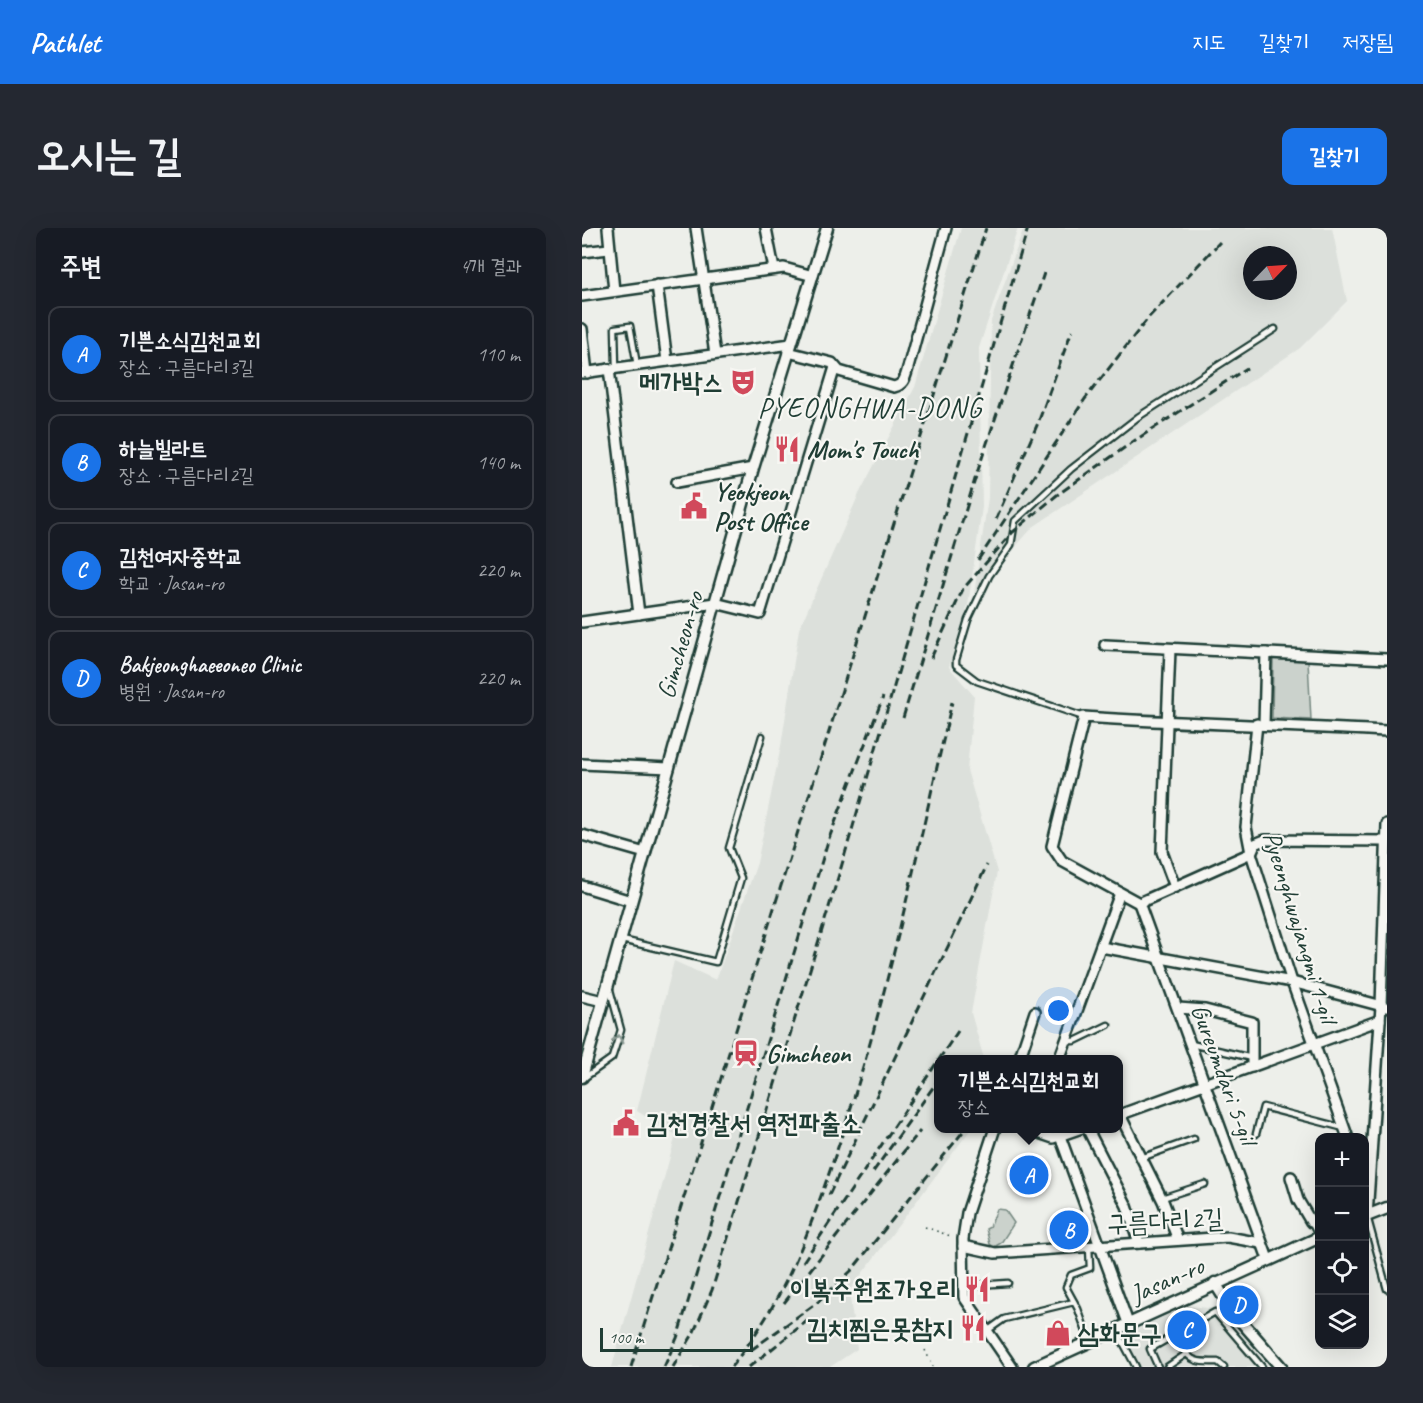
<!DOCTYPE html>
<html lang="ko">
<head>
<meta charset="utf-8">
<style>
  body { margin:0; font-family:Caveat,"Poor Story",sans-serif; background:#242831; color:#f1f3f6 }
  .controls { position:absolute; right:18px; bottom:18px; display:grid; overflow:hidden; border-radius:12px; box-shadow:0 6px 24px #0002 }
  .controls button { width:54px; height:54px; display:grid; place-items:center; padding:0; border:0; border-bottom:2px solid #363941; background:#171b24; color:#f1f3f6; font:30px sans-serif }
  .compass { position:absolute; left:661px; top:18px; width:54px; height:54px; border-radius:50%; background:#171b24; box-shadow:0 6px 24px #0002; rotate:65deg }
  .scale { position:absolute; left:18px; bottom:15px; width:153px; box-sizing:border-box; padding-left:6px; border:3px solid #1f3d34; border-top:0; font-size:16px; line-height:21px; white-space:nowrap; color:#1f3d34; -webkit-text-stroke:4px #f6f6f2; paint-order:stroke }
  .you { position:absolute; left:477px; top:783px; width:21px; height:21px; margin:-15px; border:4px solid #fff; border-radius:50%; background:#1a73e8; box-shadow:0 0 0 9px #1a73e833 }
  .badge { display:grid; place-items:center; width:39px; height:39px; border-radius:50%; background:#1a73e8; color:#fff; font-size:20px; font-weight:700 }
  .pin { position:absolute; translate:-50% -50%; border:3px solid #fff; box-shadow:0 2px 6px #0006 }
  .popup { position:absolute; left:352px; top:827px; width:189px; height:78px; box-sizing:border-box; display:grid; place-content:center; border-radius:12px; background:#171b24; filter:drop-shadow(0 2px 4px #0005); font-size:20px; white-space:nowrap; color:#9ea1a6 }
  .popup b { font-size:22px; color:#f1f3f6 }
  .popup::after { content:''; position:absolute; left:50%; top:100%; margin-left:-12px; border:12px solid transparent; border-top-color:#171b24 }
  .list { margin:0; padding:0; list-style:none }
  h2 { display:flex; justify-content:space-between; align-items:center; height:78px; margin:0; padding:0 24px; font-size:26px }
  h2 small { font-size:20px; font-weight:400; color:#9ea1a6 }
  .list li { display:grid; grid-template-columns:39px 1fr auto; gap:18px; align-items:center; box-sizing:border-box; height:96px; margin:0 12px 12px; padding:0 12px; border:2px solid #363941; border-radius:12px }
  .list b { display:block; font-size:22px; white-space:nowrap }
  .list p { margin:0; font-size:20px; white-space:nowrap; color:#9ea1a6 }
  .list em { font-size:20px; font-style:normal; color:#9ea1a6 }
  .icon { flex:none; width:33px; height:33px; fill:none; stroke:currentColor; stroke-width:2; stroke-linecap:round; stroke-linejoin:round }
  .map { position:relative; flex:none; width:805px; height:1139px; overflow:hidden; border-radius:12px }
  header { display:flex; align-items:center; gap:36px; box-sizing:border-box; height:84px; padding:0 30px; background:#1a73e8; color:#fff }
  header strong { font-size:28px }
  nav { display:flex; gap:33px; margin-inline-start:auto; font-size:21px }
  .intro { display:flex; align-items:center; justify-content:space-between; box-sizing:border-box; height:144px; padding:0 36px }
  h1 { margin:0; font-size:42px }
  .button { padding:15px 27px; border-radius:12px; background:#1a73e8; color:#fff; font-size:21px; font-weight:700 }
  main { display:flex; gap:36px; padding:0 36px }
  aside { flex:1; background:#171b24; border-radius:12px; box-shadow:0 6px 24px #0002 }
  .map>svg:first-child { display:block }
</style>
</head>
<body>
<header>
<strong>Pathlet</strong>
<nav><a>지도</a><a>길찾기</a><a>저장됨</a></nav>
</header>
<div class="intro"><h1>오시는 길</h1><a class="button">길찾기</a></div>
<main>
<aside>
<h2>주변<small>4개 결과</small></h2>
<ul class="list">
<li><span class="badge">A</span><div><b>기쁜소식김천교회</b><p>장소 · 구름다리3길</p></div><em>110 m</em></li>
<li><span class="badge">B</span><div><b>하늘빌라트</b><p>장소 · 구름다리2길</p></div><em>140 m</em></li>
<li><span class="badge">C</span><div><b>김천여자중학교</b><p>학교 · Jasan-ro</p></div><em>220 m</em></li>
<li><span class="badge">D</span><div><b>Bakjeonghaeeoneo Clinic</b><p>병원 · Jasan-ro</p></div><em>220 m</em></li>
</ul>
</aside>
<div class="map">
<svg width="805" height="1139" viewBox="0 0 805 1139">
  <rect width="100%" height="100%" fill="#edefea"/>
  <filter id="ink" filterUnits="userSpaceOnUse"><feTurbulence type="fractalNoise" baseFrequency=".0167" numOctaves="2"/><feDisplacementMap in="SourceGraphic" scale="12" xChannelSelector="R" yChannelSelector="G"/><feConvolveMatrix kernelMatrix="1 2 1 2 8 2 1 2 1" color-interpolation-filters="sRGB"/></filter>
  <g filter="url(#ink)">
    <g fill="#dce0db" fill-rule="evenodd">
      <polygon points="379,0 436,0 397,120 400,279 386,377 367,439 392,468 385,542 415,644 389,785 402,831 357,832 357,900 389,901 267,1063 275,1121 248,1139 30,1139 94,907 55,883 92,733 134,752 175,635 199,518 217,401 277,266 333,159"/>
      <path d="M442 0H750L765 73 718 120 451 299 392 366 406 270 409 93ZM670 27H706V63H670Z"/>
      <polygon points="604,1078 639,1081 687,1139 552,1139 536,1111"/>
    </g>
    <g fill="#cbd2cc" stroke="#758880" stroke-width="1.5">
      <polygon points="691,431 726,433 729,492 690,490"/>
      <polygon points="415,981 423,982 432,995 419,1015 412,1019 408,1016 404,1001 408,999"/>
    </g>
    <g fill="none" stroke-linecap="round" stroke-linejoin="round">
      <g stroke="#1f3d34" stroke-width="9">
        <g id="service">
          <polyline points="34,140 33,100 48,98 55,137"/>
          <polyline points="502,489 395,453 374,437 374,432 386,392 407,348 429,317 433,293 489,241 556,189 693,101"/>
          <polyline points="40,712 134,734 159,650 147,620 180,508"/>
          <polyline points="484,813 493,813 526,797"/>
          <polyline points="609,816 670,830"/>
          <polyline points="2,850 30,830 39,802 28,762"/>
          <polyline points="674,906 681,879 762,900"/>
          <polyline points="559,930 612,911"/>
          <polyline points="580,970 623,956"/>
          <polyline points="785,988 805,1061"/>
          <polyline points="729,994 737,1009"/>
          <polyline points="381,1058 426,1055"/>
          <path d="M613 1098 615 1110 601 1119C608 1136 621 1134 636 1134L642 1139"/>
          <polyline points="405,1103 422,1091 492,1074"/>
          <polyline points="535,1103 554,1139"/>
          <polyline points="507,1112 496,1081 484,1059 489,1047 508,1040 507,1019"/>
          <polyline points="576,1139 568,1121 633,1084 680,1139"/>
          <polyline points="585,1139 604,1126"/>
        </g>
      </g>
      <g stroke="#1f3d34" stroke-width="14">
        <g id="minor">
          <polyline points="26,0 32,63"/>
          <polyline points="114,0 133,126"/>
          <polyline points="184,0 192,41"/>
          <polyline points="0,24 27,21"/>
          <polyline points="75,57 85,133"/>
          <polyline points="0,68 202,40 231,48"/>
          <polyline points="0,101 5,145"/>
          <path d="M206 124 250 135 257 143 312 159C323 156 323 149 326 140L364 0"/>
          <polyline points="27,141 57,386"/>
          <polyline points="0,145 209,116"/>
          <polyline points="95,254 171,240"/>
          <polyline points="0,394 133,375 178,386 253,139"/>
          <polyline points="523,417 805,431"/>
          <polyline points="588,421 580,624 593,659"/>
          <polyline points="675,496 664,599 669,625 710,754 766,910"/>
          <polyline points="682,496 684,425"/>
          <polyline points="0,536 87,540"/>
          <polyline points="0,607 63,625"/>
          <path d="M804 613 683 612 673 616 669 625 557 675 480 633 470 618 502 489C603 496 704 497 805 503"/>
          <polyline points="0,658 49,673"/>
          <polyline points="557,675 686,1031"/>
          <polyline points="519,719 710,754 804,779"/>
          <polyline points="0,768 21,773"/>
          <polyline points="596,780 623,782 670,794 670,839"/>
          <polyline points="437,832 453,784"/>
          <polyline points="477,832 538,665"/>
          <polyline points="537,887 798,792"/>
          <polyline points="538,887 581,973 596,1012"/>
          <polyline points="413,900 385,985 381,1011 382,1069 430,1139"/>
          <polyline points="442,900 471,910 500,900"/>
          <polyline points="475,900 546,1095"/>
          <polyline points="505,900 545,978 557,1015"/>
          <polyline points="709,949 716,972 729,994"/>
          <polyline points="785,988 799,778 805,596"/>
          <polyline points="381,1018 413,1025 646,1009 679,1015"/>
        </g>
      </g>
      <g stroke="#1f3d34" stroke-width="15">
        <g id="tertiary">
          <polyline points="0,849 171,240 245,0"/>
          <polyline points="782,989 805,980"/>
          <polyline points="633,1055 652,1085 699,1139"/>
          <polyline points="452,1139 738,1009"/>
        </g>
      </g>
      <g stroke="#1f3d34" stroke-width="1.5" stroke-dasharray="1.5 4.5" stroke-linecap="butt">
        <polyline points="343,999 371,1009"/>
        <polyline points="343,1122 351,1139"/>
      </g>
      <use href="#service" stroke="#f6f6f2" stroke-width="4.5"/>
      <use href="#minor" stroke="#f6f6f2" stroke-width="9"/>
      <use href="#tertiary" stroke="#f6f6f2" stroke-width="10"/>
      <g stroke="#1f3d34" stroke-width="3" stroke-dasharray="9 4.5" stroke-linecap="butt">
        <polyline points="414,291 456,195 490,102"/>
        <polyline points="396,332 503,171 567,89 638,14"/>
        <polyline points="349,430 381,361 431,304 475,267 552,213 665,140"/>
        <polyline points="321,490 394,248 462,45"/>
        <polyline points="291,944 357,851"/>
        <polyline points="247,967 405,637"/>
        <polyline points="221,1034 376,803"/>
        <polyline points="202,1075 338,903"/>
        <polyline points="169,1122 236,1074 269,1043 384,900"/>
        <polyline points="49,1139 404,0"/>
        <polyline points="82,1139 95,1110 246,613 301,469"/>
        <polyline points="91,1139 111,1106 130,1062 258,643 446,0"/>
        <path d="M149 1139C203 1072 225 1009 253 928 304 780 334 627 370 474"/>
        <polyline points="167,1139 225,1093"/>
      </g>
    </g>
    <defs><path id="oneway-chevron" d="M-2-3.5L2.5 0L-2 3.5" fill="none" stroke-width="1.6" stroke-linecap="round" stroke-linejoin="round" transform="scale(1.5)"/></defs>
    <use stroke="#8a9a93" href="#oneway-chevron" transform="translate(36 811) rotate(-75)"/>
  </g>
  <defs>
    <g id="theatre-bare" transform="scale(2.07)"><path d="M-5-5.5Q0-4 5-5.5V0Q5 5 0 6Q-5 5-5 0ZM-3.3-2.5H-1v1.5H-3.3ZM1-2.5H3.3v1.5H1ZM-2.8 1Q0 5.5 2.8 1Z" fill="#d1495b" stroke="#f6f6f2" stroke-width="2.5" paint-order="stroke"/></g>
    <g id="restaurant-bare" transform="scale(2.07)"><path d="M-5-6h1v4h1v-4h1v4h1v-4h1v5L-1.5 .5V6h-2V.5L-5-1ZM5-6V6H3V1.5H1.5Q1.5-4 5-6Z" fill="#d1495b" stroke="#f6f6f2" stroke-width="2.5" paint-order="stroke"/></g>
    <g id="civic-bare" transform="scale(2.07)"><path d="M-.6-6.5H3V-4.5H.6V-3L4-1V1h2V6H-6V1h2V-1L-.6-3ZM-1.2 2.5V6h2.4V2.5Z" fill="#d1495b" stroke="#f6f6f2" stroke-width="2.5" paint-order="stroke"/></g>
    <g id="station-bare" transform="scale(2.07)"><path d="M-3-6H3Q5-6 5-4V2Q5 4 3 4L4.5 6H3L1.5 4h-3L-3 6H-4.5L-3 4Q-5 4-5 2V-4Q-5-6-3-6ZM-3.5-4v3h7v-3ZM-3.5 1v1.5H-2V1ZM2 1v1.5H3.5V1Z" fill="#d1495b" stroke="#f6f6f2" stroke-width="2.5" paint-order="stroke"/></g>
    <g id="shop-bare" transform="scale(2.07)"><path d="M-5-2.5h2.3a2.7 3.5 0 0 1 5.4 0H5L5.5 6h-11ZM-1.5-2.5h3a1.5 2.3 0 0 0-3 0Z" fill="#d1495b" stroke="#f6f6f2" stroke-width="2.5" paint-order="stroke"/></g>
  </defs>
  <g fill-rule="evenodd">
    <use href="#theatre-bare" x="161" y="154"/>
    <use href="#restaurant-bare" x="205" y="221"/>
    <use href="#civic-bare" x="112" y="278"/>
    <use href="#station-bare" x="164" y="825"/>
    <use href="#civic-bare" x="44" y="895"/>
    <use href="#restaurant-bare" x="395" y="1061"/>
    <use href="#restaurant-bare" x="391" y="1100"/>
    <use href="#shop-bare" x="476" y="1105"/>
  </g>
  <g text-anchor="middle" dominant-baseline="central" stroke-width="4.5" stroke-linejoin="round" paint-order="stroke">
    <g font-size="26" font-weight="bold" fill="#1f3d34" stroke="#f6f6f2" text-anchor="start">
      <text x="141" y="154" text-anchor="end">메가박스</text>
      <text x="225" y="221">Mom's Touch</text>
      <text x="132" y="263">Yeokjeon<tspan x="132" dy="30">Post Office</tspan></text>
      <text x="184" y="825">Gimcheon</text>
      <text x="64" y="895">김천경찰서 역전파출소</text>
      <text x="375" y="1061" text-anchor="end">이복주원조가오리</text>
      <text x="371" y="1100" text-anchor="end">김치찜은못참지</text>
      <text x="496" y="1105">삼화문구</text>
    </g>
    <g font-size="26" fill="#1f3d34" stroke="#f6f6f2">
      <text transform="translate(98 417) rotate(-74)">Gimcheon-ro</text>
      <text transform="translate(718 699) rotate(73)">Pyeonghwajangmi 1-gil</text>
      <text transform="translate(642 846) rotate(70)">Gureumdari 5-gil</text>
      <text transform="translate(583 993) rotate(-3)">구름다리2길</text>
      <text transform="translate(585 1052) rotate(-24)">Jasan-ro</text>
    </g>
    <g font-size="28" letter-spacing="1.5" fill="#1f3d34" stroke="#f6f6f2">
      <text x="288" y="179">PYEONGHWA-DONG</text>
    </g>
  </g>
</svg>
<div class="controls">
<button>+</button>
<button>−</button>
<button><svg class="icon" aria-label="locate" viewBox="0 0 24 24"><circle cx="12" cy="12" r="6"/><path d="M12 2v4M12 18v4M2 12h4M18 12h4"/></svg></button>
<button><svg class="icon" aria-label="layers" viewBox="0 0 24 24"><path d="M12 4l9 5-9 5-9-5zM3 14l9 5 9-5"/></svg></button>
</div>
<svg class="compass" viewBox="-18 -18 36 36"><path d="M0-13l5 13h-10z" fill="#e53935"/><path d="M0 13l5-13h-10z" fill="#9ea1a6"/></svg>
<div class="scale">100 m</div>
<div class="you"></div>
<div class="pin badge" style="left:447px;top:947px">A</div>
<div class="popup"><b>기쁜소식김천교회</b>장소</div>
<div class="pin badge" style="left:487px;top:1002px">B</div>
<div class="pin badge" style="left:605px;top:1102px">C</div>
<div class="pin badge" style="left:657px;top:1077px">D</div>
</div>
</main>
</body>
</html>
